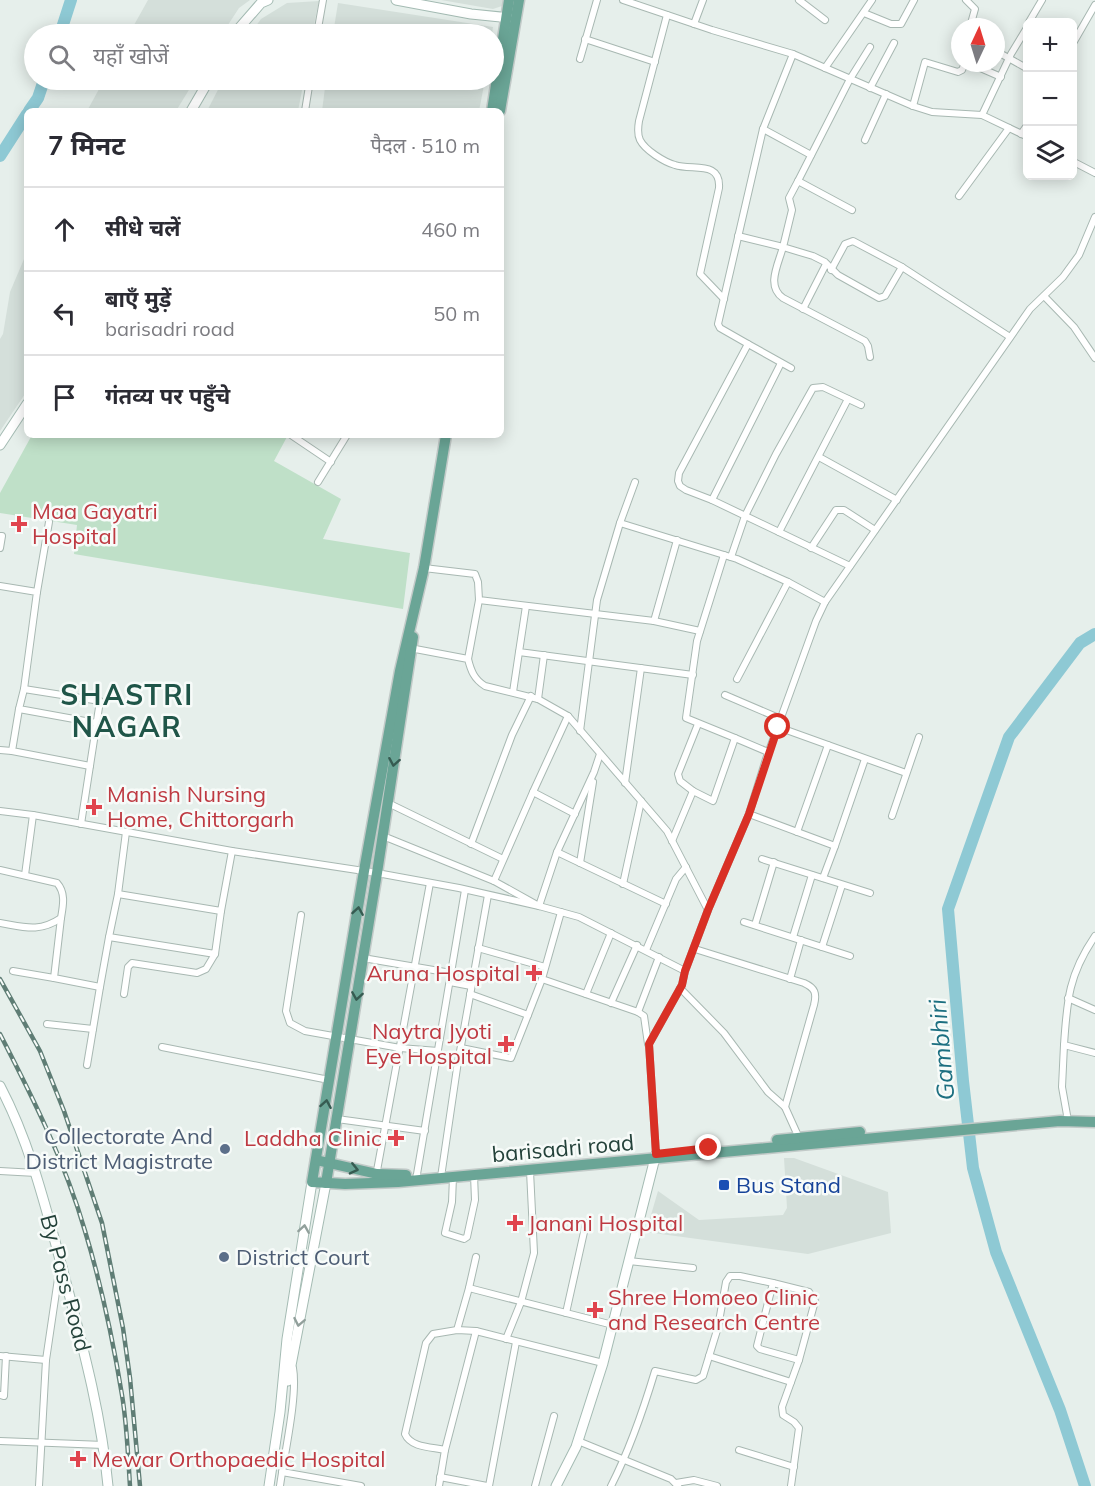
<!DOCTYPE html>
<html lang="hi">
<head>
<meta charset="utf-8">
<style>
  body { margin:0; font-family:Mulish,"Noto Sans Devanagari",sans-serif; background:#f2f2f3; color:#2b2b33 }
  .controls { position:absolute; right:18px; top:18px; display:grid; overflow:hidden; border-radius:9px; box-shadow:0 3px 15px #0003 }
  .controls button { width:54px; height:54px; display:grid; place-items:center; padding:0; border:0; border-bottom:2px solid #e1e1e2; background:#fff; color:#2b2b33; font:30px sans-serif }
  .compass { position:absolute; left:951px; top:18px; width:54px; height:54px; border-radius:50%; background:#fff; box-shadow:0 3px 15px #0003; rotate:4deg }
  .stop { position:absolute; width:18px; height:18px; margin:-14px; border:4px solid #d93025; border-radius:50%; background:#fff }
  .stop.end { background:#d93025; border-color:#fff; box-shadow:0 2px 6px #0008 }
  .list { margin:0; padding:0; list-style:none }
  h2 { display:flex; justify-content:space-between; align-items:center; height:78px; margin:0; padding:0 24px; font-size:26px }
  h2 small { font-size:20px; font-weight:400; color:#7c7c81 }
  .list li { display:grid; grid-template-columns:39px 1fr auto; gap:18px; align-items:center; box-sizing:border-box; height:84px; padding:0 24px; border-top:2px solid #e1e1e2 }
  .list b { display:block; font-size:22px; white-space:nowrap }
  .list p { margin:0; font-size:20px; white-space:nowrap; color:#7c7c81 }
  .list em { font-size:20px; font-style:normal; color:#7c7c81 }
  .icon { flex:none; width:33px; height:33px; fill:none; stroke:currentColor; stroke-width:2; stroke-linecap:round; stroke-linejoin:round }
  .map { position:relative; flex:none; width:1095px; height:1486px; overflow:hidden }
  .search { position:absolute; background:#fff; box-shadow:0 3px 15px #0003; left:24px; top:24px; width:480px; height:66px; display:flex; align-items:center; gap:15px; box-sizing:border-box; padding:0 21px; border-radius:33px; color:#7c7c81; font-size:22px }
  .panel { position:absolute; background:#fff; box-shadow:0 3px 15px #0003; left:24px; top:108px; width:480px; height:330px; border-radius:9px }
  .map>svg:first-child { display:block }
</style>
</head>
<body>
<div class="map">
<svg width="1095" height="1486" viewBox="0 0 1095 1486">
  <rect width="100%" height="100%" fill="#e6efeb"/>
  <g fill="#d4dfda">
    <polygon points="148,0 250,0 239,8 222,34 129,34"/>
    <polygon points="441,0 503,0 502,6 493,9"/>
    <polygon points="319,1 312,34 250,34 261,19 287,3"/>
    <polygon points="338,3 493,27 492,34 333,34"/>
    <polygon points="104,80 195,80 176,111 87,111"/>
    <polygon points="223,80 304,80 298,111 207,111"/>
    <polygon points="326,80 485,80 479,111 322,111"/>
    <polygon points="27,252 27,391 0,431 0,339 3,334 10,292"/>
    <polygon points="784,1158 794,1158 888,1192 891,1233 808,1254 646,1232 658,1191 699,1220 783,1215 787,1208"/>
  </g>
  <polygon fill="#bfe0c8" points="32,435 288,435 274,461 341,499 323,539 410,553 403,609 74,554 77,525 0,513 0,493"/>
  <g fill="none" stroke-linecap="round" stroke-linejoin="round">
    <g stroke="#8ec9d4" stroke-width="12">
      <polyline points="60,34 71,0"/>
      <polyline points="29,111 38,98 44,80"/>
      <polyline points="0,156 27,114"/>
      <polyline points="1085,1486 1060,1410 996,1252 973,1168 963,1081 948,909 1009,737 1080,643 1095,634"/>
    </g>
    <g stroke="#a8b8b2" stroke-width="8">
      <g id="street">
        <polyline points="623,0 712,30 793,54 913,106 932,112 982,115 1028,137"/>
        <polyline points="799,0 825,20"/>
        <polyline points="966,0 975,9 970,27"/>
        <polyline points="864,13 891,24 901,24 914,0"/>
        <path d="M667 15 639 121C638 127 637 134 640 140 645 150 664 162 675 165 692 171 721 160 719 188L700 274 724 299"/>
        <polyline points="1029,22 1042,0"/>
        <polyline points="694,24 703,0"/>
        <polyline points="317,34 323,0"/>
        <polyline points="585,39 655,62"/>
        <polyline points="1072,45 1095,5"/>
        <polyline points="996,51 1028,69"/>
        <polyline points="793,54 763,129 718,324 720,328 748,344 679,473 678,481 680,486 686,490 712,500 850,566"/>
        <polyline points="580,59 597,0"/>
        <polyline points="969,63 1001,77"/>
        <polyline points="825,68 872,0"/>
        <polyline points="870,88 894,43"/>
        <polyline points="913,106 925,62 958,72 962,70 965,63"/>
        <polyline points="305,111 310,80"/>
        <polyline points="982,115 1011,54 1028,26"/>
        <polyline points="763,129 811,155"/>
        <polyline points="1021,134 1028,124"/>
        <polyline points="865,140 886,94"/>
        <polyline points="1072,161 1095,173"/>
        <polyline points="798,181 850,79 870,47"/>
        <polyline points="959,196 1009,128"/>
        <polyline points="852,210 798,181 789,198 792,210 783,247 813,256 825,262 838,275 879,298 885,296 902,267 1010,337"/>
        <path d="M738 236 783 247C778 265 766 286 783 298L865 341 868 346 870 357"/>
        <polyline points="831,270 845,244 853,241 902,267"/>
        <polyline points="1044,296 1074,327 1095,358"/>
        <polyline points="803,309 826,264"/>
        <polyline points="748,344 791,368"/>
        <polyline points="291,435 331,462"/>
        <polyline points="819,457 897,500"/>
        <polyline points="318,482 347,435"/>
        <polyline points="712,500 781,363"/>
        <polyline points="620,523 635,482"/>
        <polyline points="779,532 848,399"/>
        <polyline points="0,536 2,536 0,548"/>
        <polyline points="811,548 836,510 844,510 875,530"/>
        <polyline points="724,555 697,641 686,718 735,738"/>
        <polyline points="731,557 745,516 776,454 813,388 823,387 861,405"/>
        <polyline points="424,568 475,574 478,582 479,600 654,621 700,631"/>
        <polyline points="0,586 37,592 24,689"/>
        <polyline points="37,592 49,522"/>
        <polyline points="526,606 519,652 693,675"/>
        <polyline points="654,621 677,540"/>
        <path d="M410 648 468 659C471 671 474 679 485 686L538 699 568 716 667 831 708 910 685 971"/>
        <polyline points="468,659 479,600"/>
        <polyline points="737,679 788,582"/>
        <polyline points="513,692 519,652"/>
        <polyline points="725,695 781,719"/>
        <polyline points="538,699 544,655"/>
        <polyline points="19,709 12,751 90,766"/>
        <polyline points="568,716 533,792 575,814"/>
        <polyline points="778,727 906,773"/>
        <polyline points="580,731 597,600 620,523 737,559 788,582 825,602"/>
        <polyline points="0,750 12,751"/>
        <polyline points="625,783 641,668"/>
        <polyline points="693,791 680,781 678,774 698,724"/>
        <polyline points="388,803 503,859"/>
        <polyline points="0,811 33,815 25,875"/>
        <polyline points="749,814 835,846"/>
        <polyline points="33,815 232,851 377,873 459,888 539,906 579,917 685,971 682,985 649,1044 656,1154"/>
        <polyline points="892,816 919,737"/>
        <polyline points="81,824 100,701 24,689 19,709 96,723"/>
        <polyline points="126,832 118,894 221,911 232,851"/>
        <polyline points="797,832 828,745"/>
        <polyline points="383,836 494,881 539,906 557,852 594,772 600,754"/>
        <polyline points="672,841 693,791 713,801 735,738 768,752"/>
        <polyline points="471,844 512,735 531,696"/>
        <polyline points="557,852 666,904"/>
        <polyline points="762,859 870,893"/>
        <polyline points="580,863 593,782"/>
        <path d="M0 870 57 883C66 893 63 906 61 918 39 933 24 927 0 923"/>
        <polyline points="823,878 835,846 865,759"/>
        <polyline points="494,881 533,792"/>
        <polyline points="623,884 641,801"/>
        <polyline points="118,894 109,937 215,954 221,911"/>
        <polyline points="708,910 749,814 766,759 816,621 825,602 1030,309 1063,277 1079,255 1095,217"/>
        <polyline points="561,912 542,979 638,1012 644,1016 648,1044"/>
        <polyline points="301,915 286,1011 290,1023 305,1031 400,1048 438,1051"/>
        <polyline points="61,918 54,978 100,987 109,937"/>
        <polyline points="744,922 850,956"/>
        <polyline points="755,925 774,862"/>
        <path d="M1095 936C1069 974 1067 999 1064 1045L1095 1053"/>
        <polyline points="793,937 812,875"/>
        <polyline points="822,947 842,885"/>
        <polyline points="478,948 545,967"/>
        <path d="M695 949 804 983C815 988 817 993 814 1005L785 1107"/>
        <polyline points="646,950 676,879 686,867"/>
        <polyline points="363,958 451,973"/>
        <polyline points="13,971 54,978"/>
        <polyline points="790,979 801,940"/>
        <polyline points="450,982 471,986"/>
        <polyline points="680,988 724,1033 768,1092 785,1107 799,1138"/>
        <polyline points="124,994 128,967 132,963 197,973 206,969 215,954"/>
        <polyline points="586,994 611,933"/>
        <polyline points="1068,998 1095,1010"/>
        <polyline points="611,1003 637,945"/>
        <polyline points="638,1012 659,957"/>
        <polyline points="528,1015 542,979"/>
        <polyline points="47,1024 93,1029"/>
        <polyline points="1064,1045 1062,1087 1067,1115"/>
        <polyline points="162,1047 329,1080"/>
        <polyline points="461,1048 511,1058 528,1015 470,994"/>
        <polyline points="87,1065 100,987"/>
        <polyline points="337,1119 425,1131"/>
        <polyline points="0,1171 36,1173"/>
        <polyline points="376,1176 430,883"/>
        <polyline points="441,1177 457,1068 488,895"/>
        <polyline points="453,1177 452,1202 445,1233 464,1239 467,1237 475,1200 474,1175"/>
        <polyline points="416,1180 465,890"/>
        <polyline points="629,1261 693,1268"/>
        <polyline points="773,1283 809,1292 815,1301 799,1360 782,1407 783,1415 794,1422 799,1428 791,1486"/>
        <polyline points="469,1288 476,1257"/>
        <polyline points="566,1313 586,1223"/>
        <polyline points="457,1330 469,1288 613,1325"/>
        <polyline points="506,1339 521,1302 534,1253 530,1171"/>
        <polyline points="0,1356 46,1360"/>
        <polyline points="709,1356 791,1382"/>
        <polyline points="0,1395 4,1396 6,1356"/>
        <polyline points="0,1441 104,1445"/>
        <polyline points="578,1441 671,1479 678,1486"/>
        <path d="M445 1450C432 1447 411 1448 405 1434L426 1343 433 1334 457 1330 476 1331 603 1363"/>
        <polyline points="739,1450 794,1467"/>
        <polyline points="282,1472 361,1486"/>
        <polyline points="440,1477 487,1486"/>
        <polyline points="676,1483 694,1480 717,1486"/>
        <polyline points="39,1486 46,1360 60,1265"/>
        <path d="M280 1486C284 1456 298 1395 293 1368"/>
        <polyline points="439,1486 445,1450 476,1331"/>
        <polyline points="489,1486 516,1342"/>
        <polyline points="535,1486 554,1416"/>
        <path d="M611 1486C630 1449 643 1411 655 1371L696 1380 703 1376 718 1327 726 1282 730 1276H740L773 1283 757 1346 760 1349 799 1360"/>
      </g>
    </g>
    <g stroke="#a4bbb3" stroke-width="11">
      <g id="secondary">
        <polyline points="396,0 471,14 511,18"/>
        <polyline points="234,34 261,3 268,0"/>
        <polyline points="191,111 209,80"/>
        <polyline points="0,445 27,404"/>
        <path d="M0 1086C30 1143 45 1205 62 1267 81 1340 101 1411 108 1486"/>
        <polyline points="288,1381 326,1183"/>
        <polyline points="269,1486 280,1412 287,1339 312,1182"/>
        <polyline points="556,1486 576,1447 603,1363 656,1154"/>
      </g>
    </g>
    <g stroke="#c2cac8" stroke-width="13">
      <g id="primary">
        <polyline points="492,111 509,0"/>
        <polyline points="500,111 519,0"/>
        <polyline points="446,435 424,568 400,671 364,871 312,1182 345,1184 398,1182 1060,1121 1095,1122"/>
        <polyline points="777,1140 860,1132"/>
        <polyline points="316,1160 377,1174 406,1175"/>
        <polyline points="326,1183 377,873 413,637"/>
      </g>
    </g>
    <use href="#street" stroke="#fff" stroke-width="6"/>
    <use href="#secondary" stroke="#fff" stroke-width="9"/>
    <use href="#primary" stroke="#6aa596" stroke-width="10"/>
    <g stroke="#5f7d75" stroke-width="4.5">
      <g id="rail">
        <polyline points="0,979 40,1051 64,1111 102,1223 123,1328 130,1378 140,1486"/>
        <path d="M0 1034C33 1098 65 1162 85 1231 101 1284 113 1340 122 1395 127 1425 128 1456 130 1486"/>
      </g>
    </g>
    <use href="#rail" stroke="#f7fbf9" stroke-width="2" stroke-dasharray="7" stroke-linecap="butt"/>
  </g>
  <defs><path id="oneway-chevron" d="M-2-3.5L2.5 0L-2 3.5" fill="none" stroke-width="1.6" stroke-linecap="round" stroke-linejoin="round" transform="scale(1.5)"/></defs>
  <g stroke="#365b51">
    <use href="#oneway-chevron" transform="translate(394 762) rotate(100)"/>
    <use href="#oneway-chevron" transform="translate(358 911) rotate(-81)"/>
    <use href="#oneway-chevron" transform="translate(357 996) rotate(99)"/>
    <use href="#oneway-chevron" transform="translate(326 1104) rotate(-80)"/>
    <use href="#oneway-chevron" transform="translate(354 1169) rotate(13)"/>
  </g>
  <g stroke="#92a09c">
    <use href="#oneway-chevron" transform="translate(304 1229) rotate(-81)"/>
    <use href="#oneway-chevron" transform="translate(299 1322) rotate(101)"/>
  </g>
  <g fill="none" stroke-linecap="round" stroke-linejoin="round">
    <polyline stroke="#d93025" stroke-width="8" points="709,1148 656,1154 649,1044 682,985 685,971 708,910 749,814 778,727"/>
  </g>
  <g fill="#e0444e" stroke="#f7fbf9" stroke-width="2">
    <path d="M16 515h6v6h6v6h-6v6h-6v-6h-6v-6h6z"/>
    <path d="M91 798h6v6h6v6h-6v6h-6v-6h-6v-6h6z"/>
    <path d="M531 964h6v6h6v6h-6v6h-6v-6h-6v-6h6z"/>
    <path d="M503 1035h6v6h6v6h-6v6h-6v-6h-6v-6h6z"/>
    <path d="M393 1129h6v6h6v6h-6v6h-6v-6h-6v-6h6z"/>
    <path d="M512 1214h6v6h6v6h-6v6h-6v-6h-6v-6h6z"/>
    <path d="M592 1301h6v6h6v6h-6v6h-6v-6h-6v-6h6z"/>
    <path d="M75 1450h6v6h6v6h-6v6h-6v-6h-6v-6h6z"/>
  </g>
  <g fill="#5c6f8a" stroke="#f7fbf9" stroke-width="2">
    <circle cx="225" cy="1149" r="6"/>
    <circle cx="224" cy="1257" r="6"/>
  </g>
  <rect fill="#1a4fb4" stroke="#f7fbf9" stroke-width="2" x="718" y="1179" width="12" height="12" rx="3"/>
  <g text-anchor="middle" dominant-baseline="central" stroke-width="5" stroke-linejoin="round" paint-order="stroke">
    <g font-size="22" fill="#be3a42" stroke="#f7fbf9" text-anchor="start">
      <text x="32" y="511">Maa Gayatri<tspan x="32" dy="25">Hospital</tspan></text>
      <text x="107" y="794">Manish Nursing<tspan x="107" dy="25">Home, Chittorgarh</tspan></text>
      <text x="520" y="973" text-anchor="end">Aruna Hospital</text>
      <text x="492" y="1031" text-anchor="end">Naytra Jyoti<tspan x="492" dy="25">Eye Hospital</tspan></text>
      <text x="382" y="1138" text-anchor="end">Laddha Clinic</text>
      <text x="528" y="1223">Janani Hospital</text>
      <text x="608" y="1297">Shree Homoeo Clinic<tspan x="608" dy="25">and Research Centre</tspan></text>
      <text x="92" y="1459">Mewar Orthopaedic Hospital</text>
    </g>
    <g font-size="22" fill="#4e5e75" stroke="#f7fbf9" text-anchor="end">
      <text x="213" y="1136">Collectorate And<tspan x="213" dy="25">District Magistrate</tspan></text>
      <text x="236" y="1257" text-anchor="start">District Court</text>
    </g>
    <g font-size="22" fill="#24423a" stroke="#f7fbf9">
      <text transform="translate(563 1148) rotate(-5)">barisadri road</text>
      <text transform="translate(66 1283) rotate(75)">By Pass Road</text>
    </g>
    <g font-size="22" fill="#164399" stroke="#f7fbf9" text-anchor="start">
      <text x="736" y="1185">Bus Stand</text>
    </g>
    <g font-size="24" font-style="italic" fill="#1c6f80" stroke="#f7fbf9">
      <text transform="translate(941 1050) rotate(-95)">Gambhiri</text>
    </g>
    <g font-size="28" font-weight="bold" letter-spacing="1.5" fill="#1f5548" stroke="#f7fbf9">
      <text x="127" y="694">SHASTRI<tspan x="127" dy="32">NAGAR</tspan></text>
    </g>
  </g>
</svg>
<div class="controls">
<button>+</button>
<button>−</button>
<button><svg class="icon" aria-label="layers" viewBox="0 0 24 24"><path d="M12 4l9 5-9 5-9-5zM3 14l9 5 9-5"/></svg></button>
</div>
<svg class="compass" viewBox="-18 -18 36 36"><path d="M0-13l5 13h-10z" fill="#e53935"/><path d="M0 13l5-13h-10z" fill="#7c7c81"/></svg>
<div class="stop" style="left:778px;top:727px"></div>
<div class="stop end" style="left:709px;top:1148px"></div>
<div class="search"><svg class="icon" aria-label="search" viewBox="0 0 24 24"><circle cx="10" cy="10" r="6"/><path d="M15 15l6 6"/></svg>यहाँ खोजें</div>
<section class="panel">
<h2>7 मिनट<small>पैदल · 510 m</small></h2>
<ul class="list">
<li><svg class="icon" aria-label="ahead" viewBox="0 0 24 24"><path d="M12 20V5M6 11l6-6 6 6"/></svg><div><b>सीधे चलें</b></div><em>460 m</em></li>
<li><svg class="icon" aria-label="left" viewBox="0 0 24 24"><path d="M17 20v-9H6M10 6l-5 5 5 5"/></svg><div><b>बाएँ मुड़ें</b><p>barisadri road</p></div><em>50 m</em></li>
<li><svg class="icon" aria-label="arrive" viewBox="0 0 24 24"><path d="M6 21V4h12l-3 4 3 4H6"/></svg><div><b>गंतव्य पर पहुँचे</b></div></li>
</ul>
</section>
</div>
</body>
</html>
